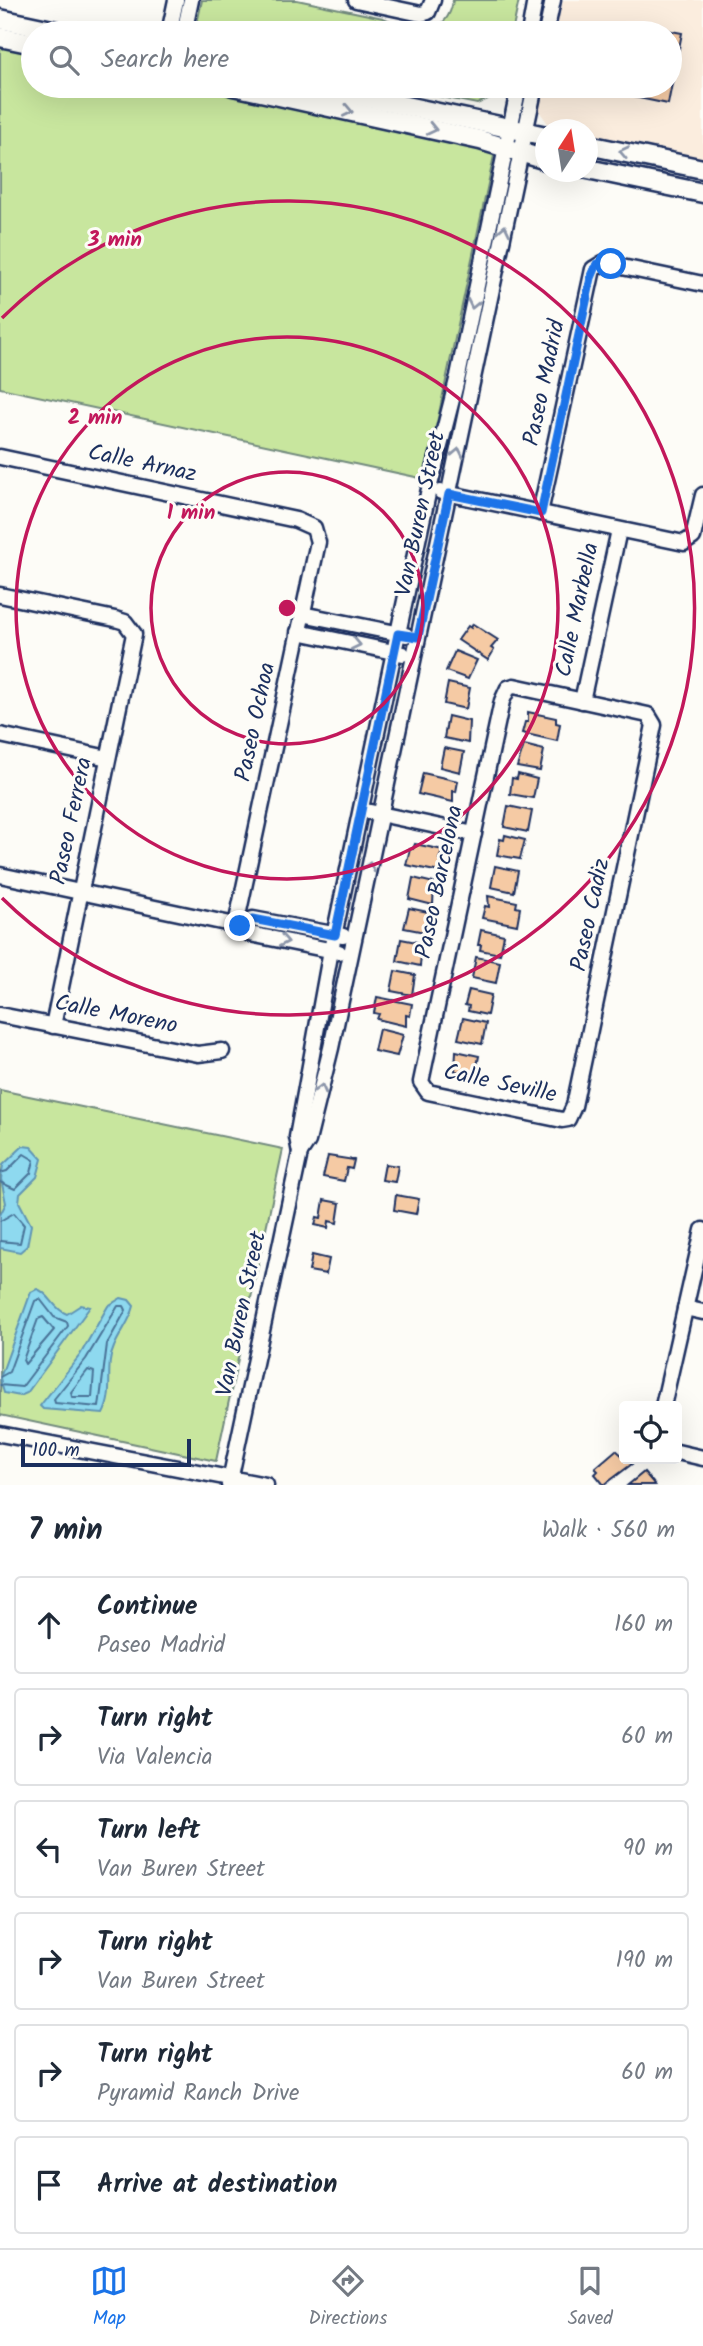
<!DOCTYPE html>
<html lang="en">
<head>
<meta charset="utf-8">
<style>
  body { margin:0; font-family:Kalam,sans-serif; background:#f2f2f3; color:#1f2937 }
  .controls { position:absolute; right:21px; bottom:21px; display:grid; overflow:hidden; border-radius:7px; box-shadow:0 7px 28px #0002 }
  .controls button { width:63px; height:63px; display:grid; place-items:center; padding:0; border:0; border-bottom:2px solid #e0e1e3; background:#fff; color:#1f2937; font:35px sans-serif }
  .compass { position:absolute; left:535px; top:119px; width:63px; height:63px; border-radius:50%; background:#fff; box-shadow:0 7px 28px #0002; rotate:12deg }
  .scale { position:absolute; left:21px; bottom:18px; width:170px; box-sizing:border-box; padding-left:7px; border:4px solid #1b2f5e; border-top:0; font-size:19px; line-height:24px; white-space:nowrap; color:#1b2f5e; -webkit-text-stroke:5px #fdfcf7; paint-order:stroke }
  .stop { position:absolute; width:21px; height:21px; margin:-16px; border:5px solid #1a73e8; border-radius:50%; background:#fff }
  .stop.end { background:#1a73e8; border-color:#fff; box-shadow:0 2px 7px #0008 }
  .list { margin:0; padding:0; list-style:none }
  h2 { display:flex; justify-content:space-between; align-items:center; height:91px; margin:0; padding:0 28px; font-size:30px }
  h2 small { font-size:23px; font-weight:400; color:#747a83 }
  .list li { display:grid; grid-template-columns:46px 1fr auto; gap:21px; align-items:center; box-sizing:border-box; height:98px; margin:0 14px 14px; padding:0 14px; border:2px solid #e0e1e3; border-radius:7px }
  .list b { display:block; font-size:26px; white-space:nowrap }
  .list p { margin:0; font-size:23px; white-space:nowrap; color:#747a83 }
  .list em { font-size:23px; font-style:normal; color:#747a83 }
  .icon { flex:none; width:38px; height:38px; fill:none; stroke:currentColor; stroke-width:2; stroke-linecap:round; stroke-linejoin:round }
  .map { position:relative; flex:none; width:703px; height:1485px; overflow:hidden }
  .search { position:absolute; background:#fff; box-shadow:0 7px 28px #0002; left:21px; right:21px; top:21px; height:77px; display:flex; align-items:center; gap:18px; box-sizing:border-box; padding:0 24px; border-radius:38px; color:#747a83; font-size:26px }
  .sheet { height:763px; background:#fff }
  nav { display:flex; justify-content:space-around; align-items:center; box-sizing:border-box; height:98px; border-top:2px solid #e0e1e3; background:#fff; font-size:19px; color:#747a83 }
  nav a { display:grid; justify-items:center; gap:4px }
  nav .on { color:#1a73e8 }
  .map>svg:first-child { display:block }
</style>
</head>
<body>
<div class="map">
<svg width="703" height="1485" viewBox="0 0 703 1485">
  <rect width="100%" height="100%" fill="#fdfcf7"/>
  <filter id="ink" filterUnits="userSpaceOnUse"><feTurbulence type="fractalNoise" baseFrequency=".0143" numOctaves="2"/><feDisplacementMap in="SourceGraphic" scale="14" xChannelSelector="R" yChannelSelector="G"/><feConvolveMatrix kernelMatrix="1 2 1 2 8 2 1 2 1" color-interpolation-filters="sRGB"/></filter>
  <g filter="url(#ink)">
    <polygon fill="#fbedde" points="563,0 703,0 703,161 588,136 588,130 551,128 539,111 544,86 670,86 670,33 555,33"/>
    <g fill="#c8e69e" stroke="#728a7e" stroke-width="2">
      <polygon points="202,0 297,0 383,18 420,33 195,33"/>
      <path d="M453 0H519L512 33H425C441 28 451 17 453 0Z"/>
      <polygon points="0,46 33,53 33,86 186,86 495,151 425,479 0,388"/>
      <polygon points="388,86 501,86 499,94 477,104"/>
      <polygon points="0,1090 283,1149 216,1461 0,1415"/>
    </g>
    <g fill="#8ed9ef" stroke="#6095b5" stroke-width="2">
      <polygon points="23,1146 31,1147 42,1159 37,1177 20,1194 19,1202 31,1225 27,1246 20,1252 0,1248 0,1215 6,1203 1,1179 3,1165"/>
      <path d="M37 1289C50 1293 53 1309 67 1314L81 1305 90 1307 27 1393 20 1396 4 1393 0 1378 31 1292Z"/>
      <path d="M121 1298 129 1300 134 1306C130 1322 120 1332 114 1347 104 1368 115 1392 103 1414L43 1409 40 1406 43 1402 80 1355 108 1306Z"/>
    </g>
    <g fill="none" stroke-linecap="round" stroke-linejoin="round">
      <g stroke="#497398" stroke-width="2">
        <polyline points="0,1173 7,1171 24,1154 34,1160 31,1173 15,1189 0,1182"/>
        <polyline points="0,1221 14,1213 24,1225 20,1243 0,1241"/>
        <polygon points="118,1306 124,1306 126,1310 107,1344 99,1407 55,1403 54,1399 86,1359"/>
        <polygon points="43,1317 54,1330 25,1364 23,1360 38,1319"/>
        <polygon points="88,1370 94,1372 92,1397 72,1397 71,1392"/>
        <polyline points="0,1377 9,1372 35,1301 40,1299 54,1317 67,1322 68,1326 22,1387 0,1385"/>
      </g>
    </g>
    <g fill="#f5caa4" stroke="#1b2f5e" stroke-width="2">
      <polygon points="630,23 682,33 668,104 615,93 617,86 670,86 670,33 627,33"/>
      <polygon points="473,624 498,640 491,648 494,650 488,660 458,640 468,626 471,628"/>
      <polygon points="455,651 477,660 468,679 446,671"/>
      <polygon points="448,683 470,688 466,709 444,704"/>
      <polygon points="528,712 556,718 556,723 560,724 557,741 522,733 525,722 528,722"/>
      <polygon points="448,716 469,721 468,743 444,738"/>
      <polygon points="524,745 544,750 540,771 517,767"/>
      <polygon points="444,748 464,752 460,772 440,767"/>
      <polygon points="423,773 458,781 456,792 453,791 453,802 418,794"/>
      <polygon points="518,774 537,779 533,798 510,794 512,778 517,779"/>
      <polygon points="508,806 532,811 528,832 504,827"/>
      <polygon points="505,835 525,840 520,859 497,855 500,839 504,840"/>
      <polygon points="415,844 443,850 439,859 442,860 440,872 406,865 410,849 413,849"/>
      <polygon points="495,866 518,871 514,892 491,887"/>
      <polygon points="413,878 434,883 433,905 409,899"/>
      <polygon points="488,896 517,902 516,907 520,908 517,925 482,918 485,906 489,907"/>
      <polygon points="409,908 428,912 425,932 404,928"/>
      <polygon points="481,930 504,935 500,954 480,950 481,945 478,945"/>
      <polygon points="401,939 422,943 420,966 397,961"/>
      <polygon points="476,957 500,962 496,983 472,978"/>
      <polygon points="395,971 415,975 412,995 391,991"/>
      <polygon points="469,990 491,995 487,1015 468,1011 469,1006 465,1005"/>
      <polygon points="377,997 412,1004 410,1016 406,1015 406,1026 377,1019 379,1014 374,1013"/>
      <polygon points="463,1018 486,1023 482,1044 458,1039"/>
      <polygon points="379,1029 403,1035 397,1056 374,1051"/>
      <polygon points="456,1051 479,1056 475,1076 455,1071"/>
      <polygon points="328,1156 354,1160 352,1169 347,1168 344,1181 323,1177"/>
      <polygon points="385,1164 398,1166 395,1182 382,1180"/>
      <polygon points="396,1195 419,1199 416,1214 394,1210"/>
      <polygon points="324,1200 340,1203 337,1223 329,1221 328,1228 315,1225 317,1217 321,1218"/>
      <polygon points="312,1255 329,1259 326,1274 309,1271"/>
      <polygon points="616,1450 632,1464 604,1485 595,1474 598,1471 595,1468"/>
      <polygon points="644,1472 655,1485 628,1485"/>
    </g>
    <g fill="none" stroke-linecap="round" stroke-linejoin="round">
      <g stroke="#1b2f5e" stroke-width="19">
        <g id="minor">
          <polyline points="356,0 421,14 428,12 433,0"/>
          <polyline points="169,33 176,0"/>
          <polyline points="184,33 191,0"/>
          <polyline points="529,33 535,0"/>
          <polyline points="546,33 553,0"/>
          <polyline points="0,457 296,520 314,528 318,542 236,925"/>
          <polyline points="441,492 684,543 693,537 703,495"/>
          <polyline points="540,513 593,269 603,263 703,284"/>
          <polyline points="0,595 115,619 125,622 134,634 53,1026"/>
          <polyline points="302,614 406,635"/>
          <polyline points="298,632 403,654"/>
          <polygon points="514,686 648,715 654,725 574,1106 568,1119 562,1120 428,1092 421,1082 502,701 508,688"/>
          <polyline points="582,701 619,530"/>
          <polyline points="0,735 108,758"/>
          <polyline points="361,810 474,834"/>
          <polyline points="0,875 240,926 250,934 339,952"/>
          <polyline points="240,926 253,919 343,936"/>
          <polyline points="0,1015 198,1054 222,1051"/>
          <polyline points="300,1153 308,1141 331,1048 535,86"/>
          <polyline points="685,1308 703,1312"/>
          <polyline points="663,1406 703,1230"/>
          <polyline points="0,1434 266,1485"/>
          <polyline points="677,1452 703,1458"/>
          <polyline points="229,1485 300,1153 297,1137 331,950 394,652 429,489 458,376 519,86"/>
        </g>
      </g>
      <g stroke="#1b2f5e" stroke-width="23">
        <g id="major">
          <polyline points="0,19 66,33"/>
          <polyline points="0,37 33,44"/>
          <polyline points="233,86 480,140 546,160"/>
          <polyline points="312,86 546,136"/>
          <polyline points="588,145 703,169"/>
          <polyline points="588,169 703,193"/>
        </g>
      </g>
      <use href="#minor" stroke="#fdfcf7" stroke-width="14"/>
      <use href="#major" stroke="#fdfcf7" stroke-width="18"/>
    </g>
    <defs><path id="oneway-chevron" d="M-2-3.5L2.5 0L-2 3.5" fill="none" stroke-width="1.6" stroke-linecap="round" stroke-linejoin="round" transform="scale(1.75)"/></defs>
    <g stroke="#8c96aa">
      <use href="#oneway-chevron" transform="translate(348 111) rotate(12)"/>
      <use href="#oneway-chevron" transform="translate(432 129) rotate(13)"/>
      <use href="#oneway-chevron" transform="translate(624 152) rotate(-168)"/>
      <use href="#oneway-chevron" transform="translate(504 230) rotate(-78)"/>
      <use href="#oneway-chevron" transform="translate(473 304) rotate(102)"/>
      <use href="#oneway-chevron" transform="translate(458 453) rotate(-78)"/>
      <use href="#oneway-chevron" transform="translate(356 644) rotate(12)"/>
      <use href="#oneway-chevron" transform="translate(369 867) rotate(-78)"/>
      <use href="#oneway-chevron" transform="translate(284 941) rotate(11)"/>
      <use href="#oneway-chevron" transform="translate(321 1089) rotate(-76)"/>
    </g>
  </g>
  <g fill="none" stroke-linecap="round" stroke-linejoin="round" filter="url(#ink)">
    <polyline stroke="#1a73e8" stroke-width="9" points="240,926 253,919 335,935 398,634 418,637 449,494 541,513 591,278 597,264 611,264"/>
  </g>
  <g fill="none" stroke="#c2185b" stroke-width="3.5">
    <circle cx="287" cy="608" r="136"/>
    <circle cx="287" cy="608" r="271"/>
    <path d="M2 318A407 407 0 1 1 2 898"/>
  </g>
  <g text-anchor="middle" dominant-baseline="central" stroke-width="6" stroke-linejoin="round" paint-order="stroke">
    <g font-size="23" fill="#1b2f5e" stroke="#fdfcf7">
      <text transform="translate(545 383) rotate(-78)">Paseo Madrid</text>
      <text transform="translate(142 464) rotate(12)">Calle Arnaz</text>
      <text transform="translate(421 514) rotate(-78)">Van Buren Street</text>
      <text transform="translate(578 610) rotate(-78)">Calle Marbella</text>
      <text transform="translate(256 722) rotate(-78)">Paseo Ochoa</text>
      <text transform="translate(72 821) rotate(-78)">Paseo Ferrera</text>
      <text transform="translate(440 882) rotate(-78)">Paseo Barcelona</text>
      <text transform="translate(591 915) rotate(-78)">Paseo Cadiz</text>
      <text transform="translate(116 1015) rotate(11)">Calle Moreno</text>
      <text transform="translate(500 1084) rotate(12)">Calle Seville</text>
      <text transform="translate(242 1314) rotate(-78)">Van Buren Street</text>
    </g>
  </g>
  <circle cx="287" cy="608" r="10" fill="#c2185b" stroke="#fdfcf7" stroke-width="3.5"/>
  <g font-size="21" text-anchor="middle" font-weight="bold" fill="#c2185b" stroke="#fdfcf7" stroke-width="6" stroke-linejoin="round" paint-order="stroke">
    <text x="115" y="246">3 min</text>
    <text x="95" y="424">2 min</text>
    <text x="191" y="519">1 min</text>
  </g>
</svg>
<div class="controls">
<button><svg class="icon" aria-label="locate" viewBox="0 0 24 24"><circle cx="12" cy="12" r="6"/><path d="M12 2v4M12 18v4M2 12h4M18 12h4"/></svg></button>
</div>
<svg class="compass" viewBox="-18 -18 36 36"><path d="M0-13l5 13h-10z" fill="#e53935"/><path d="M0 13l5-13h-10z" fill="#747a83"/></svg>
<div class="scale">100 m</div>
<div class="stop" style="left:611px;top:264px"></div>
<div class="stop end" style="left:240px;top:926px"></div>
<div class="search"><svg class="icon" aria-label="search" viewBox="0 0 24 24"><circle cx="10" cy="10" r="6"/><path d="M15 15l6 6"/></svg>Search here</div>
</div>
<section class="sheet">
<h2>7 min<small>Walk · 560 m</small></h2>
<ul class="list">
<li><svg class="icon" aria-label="ahead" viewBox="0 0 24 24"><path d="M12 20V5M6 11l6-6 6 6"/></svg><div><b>Continue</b><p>Paseo Madrid</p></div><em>160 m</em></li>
<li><svg class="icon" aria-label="right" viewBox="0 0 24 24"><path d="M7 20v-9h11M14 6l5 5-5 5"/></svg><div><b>Turn right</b><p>Via Valencia</p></div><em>60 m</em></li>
<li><svg class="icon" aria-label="left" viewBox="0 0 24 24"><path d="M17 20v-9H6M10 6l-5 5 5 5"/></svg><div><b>Turn left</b><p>Van Buren Street</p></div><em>90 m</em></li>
<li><svg class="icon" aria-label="right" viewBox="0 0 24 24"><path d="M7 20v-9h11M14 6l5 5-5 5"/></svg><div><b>Turn right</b><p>Van Buren Street</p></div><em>190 m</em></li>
<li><svg class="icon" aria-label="right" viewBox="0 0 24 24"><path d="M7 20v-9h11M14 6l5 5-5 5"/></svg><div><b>Turn right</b><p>Pyramid Ranch Drive</p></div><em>60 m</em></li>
<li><svg class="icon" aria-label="arrive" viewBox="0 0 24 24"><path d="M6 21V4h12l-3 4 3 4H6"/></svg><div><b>Arrive at destination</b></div></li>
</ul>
</section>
<nav>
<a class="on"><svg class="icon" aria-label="map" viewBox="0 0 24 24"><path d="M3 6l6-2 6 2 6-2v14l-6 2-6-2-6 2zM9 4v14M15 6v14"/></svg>Map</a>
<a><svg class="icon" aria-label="directions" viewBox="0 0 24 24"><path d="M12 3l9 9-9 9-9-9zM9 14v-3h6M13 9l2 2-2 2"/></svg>Directions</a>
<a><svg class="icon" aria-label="saved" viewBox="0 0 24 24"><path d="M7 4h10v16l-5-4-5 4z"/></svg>Saved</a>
</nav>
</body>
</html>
